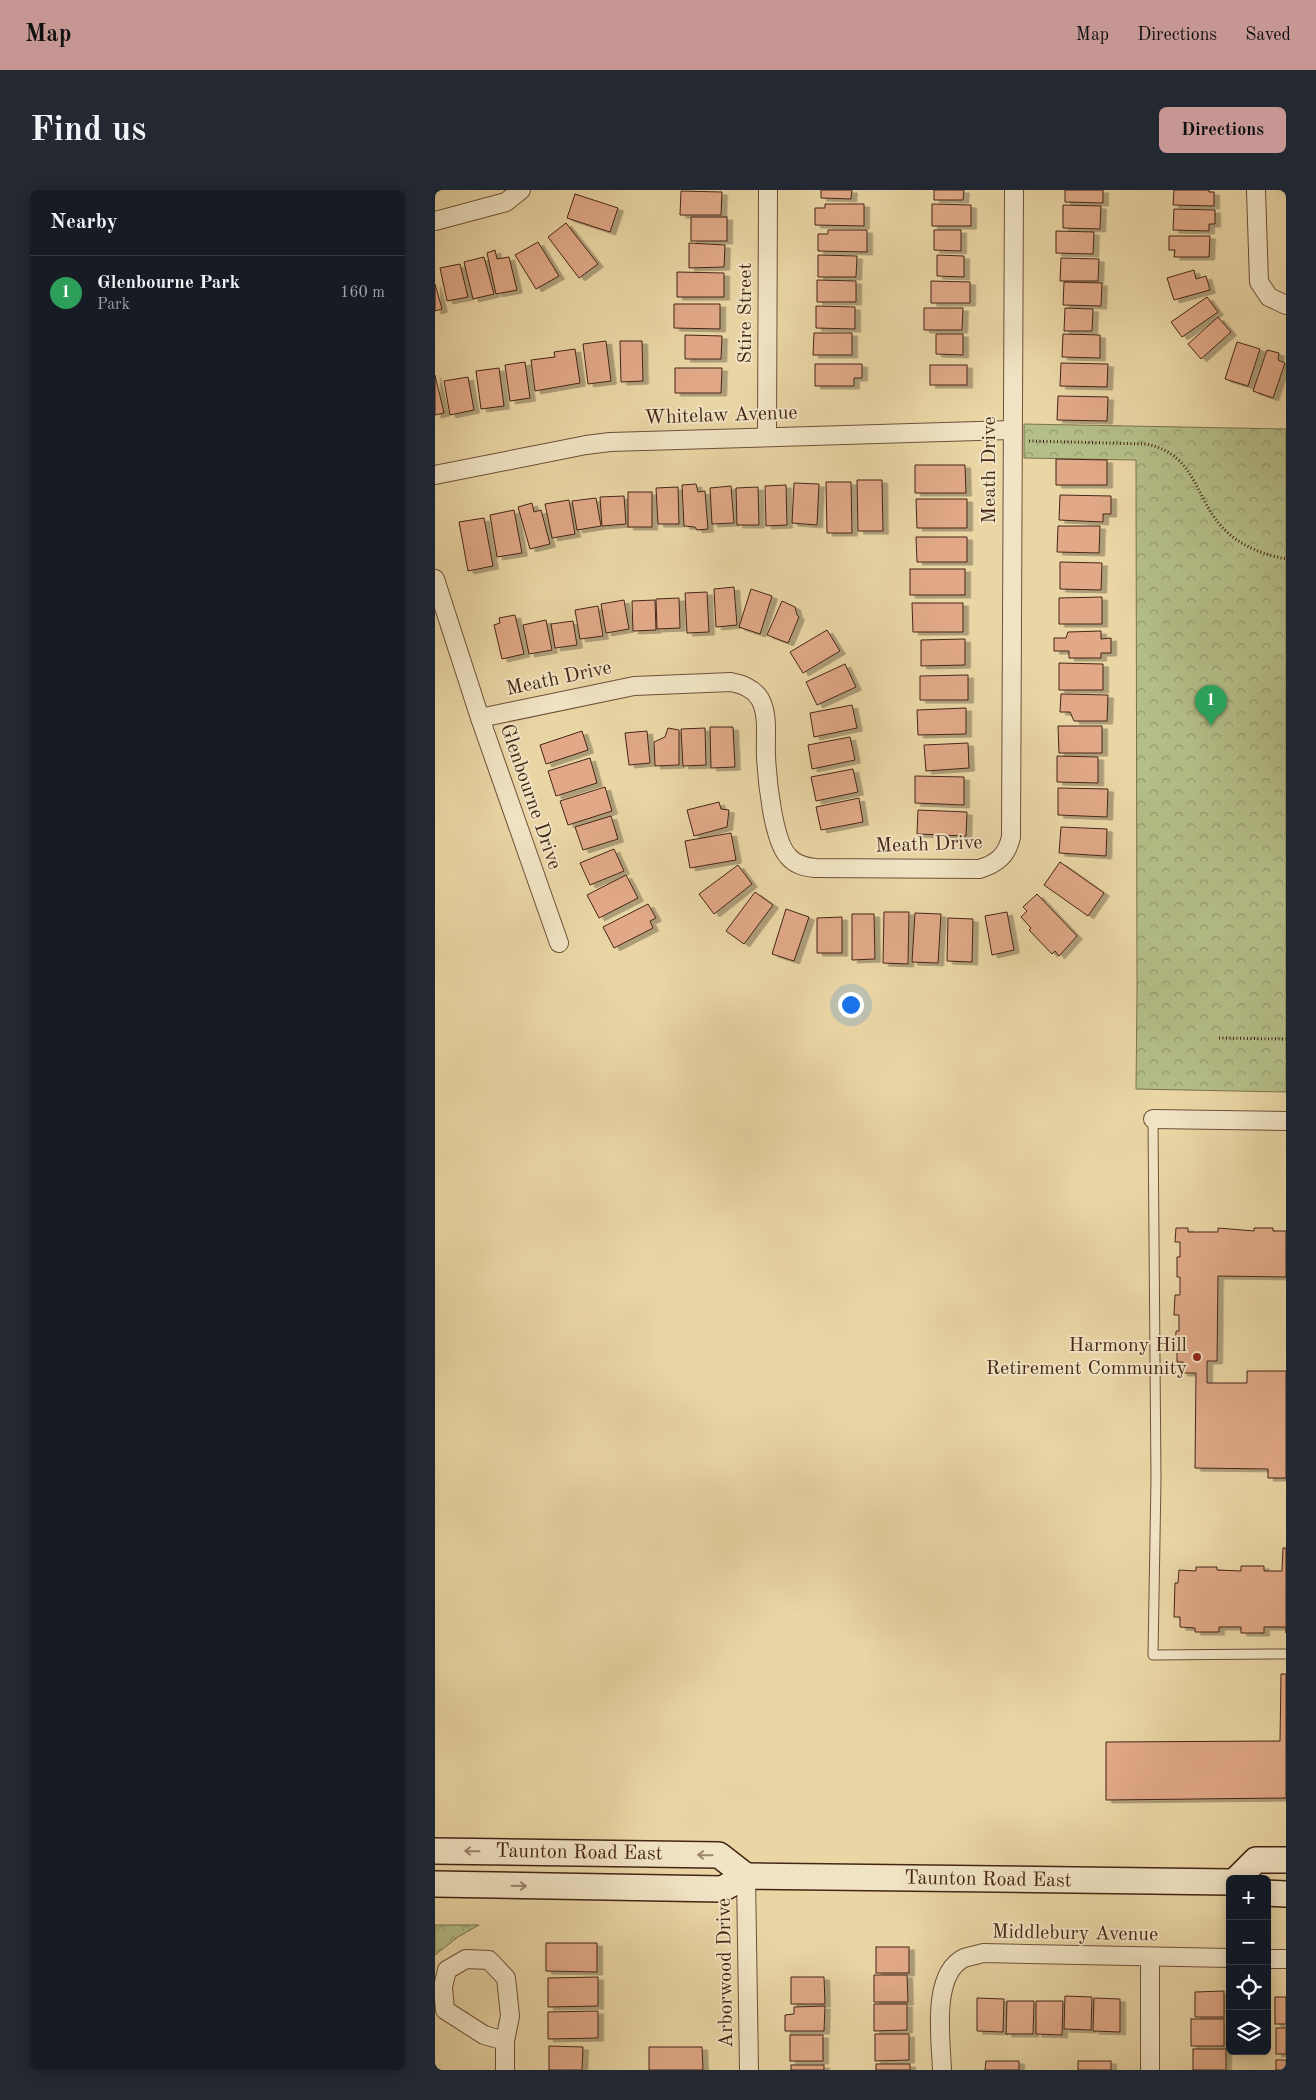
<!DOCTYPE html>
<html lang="en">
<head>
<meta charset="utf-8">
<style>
  body { margin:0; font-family:"Old Standard TT",serif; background:#242831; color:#f1f3f6 }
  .controls { position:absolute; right:15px; bottom:15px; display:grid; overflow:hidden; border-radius:8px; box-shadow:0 2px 12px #0003 }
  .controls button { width:45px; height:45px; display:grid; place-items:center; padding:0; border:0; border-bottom:1px solid #363941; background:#171b24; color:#f1f3f6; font:25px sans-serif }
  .you { position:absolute; left:415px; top:814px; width:18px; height:18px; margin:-12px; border:4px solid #fff; border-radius:50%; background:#1a73e8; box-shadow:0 0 0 8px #1a73e833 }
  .badge { display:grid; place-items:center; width:32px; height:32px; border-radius:50%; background:#c59692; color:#fff; font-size:16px; font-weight:700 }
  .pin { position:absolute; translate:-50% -41px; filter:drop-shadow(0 1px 2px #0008) }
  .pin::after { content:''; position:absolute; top:26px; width:18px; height:15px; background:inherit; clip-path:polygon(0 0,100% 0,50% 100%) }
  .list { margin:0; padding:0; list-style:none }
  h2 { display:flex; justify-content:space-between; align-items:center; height:65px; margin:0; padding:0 20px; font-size:21px }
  h2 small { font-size:16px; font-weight:400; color:#9ea1a6 }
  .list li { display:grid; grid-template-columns:32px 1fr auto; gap:15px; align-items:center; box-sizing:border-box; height:75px; padding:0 20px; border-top:1px solid #363941 }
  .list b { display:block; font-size:19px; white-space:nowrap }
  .list p { margin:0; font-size:16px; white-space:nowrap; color:#9ea1a6 }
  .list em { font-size:16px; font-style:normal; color:#9ea1a6 }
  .icon { flex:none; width:28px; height:28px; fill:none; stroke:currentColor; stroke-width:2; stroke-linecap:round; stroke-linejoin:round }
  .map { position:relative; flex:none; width:851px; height:1880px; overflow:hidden; border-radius:8px }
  header { display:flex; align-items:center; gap:30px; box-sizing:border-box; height:70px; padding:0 25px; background:#c59692; color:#111 }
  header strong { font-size:24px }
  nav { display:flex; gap:28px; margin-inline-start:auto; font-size:18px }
  .intro { display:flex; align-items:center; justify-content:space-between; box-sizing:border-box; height:120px; padding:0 30px }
  h1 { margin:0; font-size:35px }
  .button { padding:12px 22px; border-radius:8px; background:#c59692; color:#111; font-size:18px; font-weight:700 }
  main { display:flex; gap:30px; padding:0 30px }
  aside { flex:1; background:#171b24; border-radius:8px; box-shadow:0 2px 12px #0003 }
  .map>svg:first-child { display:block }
</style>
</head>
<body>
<header>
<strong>Map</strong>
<nav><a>Map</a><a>Directions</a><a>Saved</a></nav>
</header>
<div class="intro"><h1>Find us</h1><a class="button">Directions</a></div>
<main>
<aside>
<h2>Nearby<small></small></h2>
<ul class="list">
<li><span class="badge" style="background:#2e9e5b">1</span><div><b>Glenbourne Park</b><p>Park</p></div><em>160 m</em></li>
</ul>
</aside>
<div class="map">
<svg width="851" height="1880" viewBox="0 0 851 1880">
  <defs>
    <pattern id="forest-crowns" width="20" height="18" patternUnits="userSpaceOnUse" patternTransform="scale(1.25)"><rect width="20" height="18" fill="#b4be88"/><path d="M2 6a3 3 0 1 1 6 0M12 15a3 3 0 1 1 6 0" fill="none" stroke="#949a6e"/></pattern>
    <filter id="shadow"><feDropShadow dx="5.5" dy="3" stdDeviation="0" flood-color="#0004"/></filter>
  </defs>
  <rect width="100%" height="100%" fill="#ead6a5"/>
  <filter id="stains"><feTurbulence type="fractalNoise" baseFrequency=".004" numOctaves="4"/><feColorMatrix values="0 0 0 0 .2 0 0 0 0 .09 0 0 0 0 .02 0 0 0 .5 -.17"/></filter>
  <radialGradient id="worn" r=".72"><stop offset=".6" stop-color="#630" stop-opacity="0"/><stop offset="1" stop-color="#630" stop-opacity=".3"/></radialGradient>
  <g fill="url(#forest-crowns)" stroke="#7c724f">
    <polygon points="589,234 851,239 851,902 701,899 702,803 701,270 589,268"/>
    <polygon points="0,1735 44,1735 23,1747 0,1765"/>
  </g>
  <g fill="#e1a988" stroke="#452516" filter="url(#shadow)">
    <polygon points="386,0 417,0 416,9 386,8"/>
    <polygon points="499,0 529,0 528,10 499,10"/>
    <polygon points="630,0 668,0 668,13 630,12"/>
    <polygon points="739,0 774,0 774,2 779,2 779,16 738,15"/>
    <polygon points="246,1 287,2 286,25 245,25"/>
    <polygon points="140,4 183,18 175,42 132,28"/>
    <polygon points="390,14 429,14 429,36 380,35 380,18 390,18"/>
    <polygon points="497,14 536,15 536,36 497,36"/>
    <polygon points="628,15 666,16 665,39 628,38"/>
    <polygon points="739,19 780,20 780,34 774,34 774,41 738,40"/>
    <rect x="256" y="27" width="36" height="24"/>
    <polygon points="131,33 163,74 144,88 113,47"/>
    <polygon points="393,40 432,40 432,62 383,61 383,44 393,44"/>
    <polygon points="499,40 526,40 526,61 499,60"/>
    <polygon points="621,41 659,42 658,64 621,63"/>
    <polygon points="734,46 775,46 774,67 739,67 740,60 734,60"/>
    <polygon points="103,52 124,86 101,99 80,65"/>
    <polygon points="254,53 290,55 289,77 254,78"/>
    <polygon points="60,60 62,69 74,67 82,100 61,104 52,63"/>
    <polygon points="383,65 422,66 421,87 383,87"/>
    <polygon points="502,65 529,66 529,87 502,86"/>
    <polygon points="49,67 59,104 38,109 29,72"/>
    <polygon points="626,68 664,69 663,91 625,91"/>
    <polygon points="25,74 33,107 12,111 5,78"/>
    <polygon points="759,80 761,89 771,86 775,100 739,110 732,88"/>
    <polygon points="242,82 289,83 289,107 242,107"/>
    <polygon points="382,90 421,91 421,112 382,112"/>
    <polygon points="496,91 535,92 535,113 496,113"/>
    <polygon points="629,92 667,93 666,116 628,115"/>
    <polygon points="0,94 7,119 0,121"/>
    <polygon points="772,107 783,122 747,147 736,132"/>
    <polygon points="239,114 285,114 285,139 239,138"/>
    <polygon points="381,116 420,117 420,139 381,138"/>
    <polygon points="489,118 528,118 527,140 489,140"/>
    <polygon points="630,118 658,119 657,141 629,141"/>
    <polygon points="783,127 796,142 766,169 753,154"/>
    <polygon points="379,143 417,143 417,165 378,165"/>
    <polygon points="501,144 528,144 528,165 501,164"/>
    <polygon points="628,144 665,145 665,168 627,167"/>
    <polygon points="250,145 287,146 286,169 250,169"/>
    <polygon points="171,151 176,191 153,194 148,154"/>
    <polygon points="185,151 207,151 208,191 186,192"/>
    <polygon points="802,152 825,159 813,196 790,189"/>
    <polygon points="140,159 145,193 100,201 96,170 120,167 119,162"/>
    <polygon points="832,160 844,163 843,170 850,173 838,208 818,201"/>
    <polygon points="90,172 95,208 75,211 70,175"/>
    <polygon points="626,173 673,174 672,197 625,196"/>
    <polygon points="380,174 427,174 427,188 419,188 419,196 380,196"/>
    <rect x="495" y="175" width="37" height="20"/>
    <polygon points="64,178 69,216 46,219 41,181"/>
    <polygon points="240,178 287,178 286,203 240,203"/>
    <polygon points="0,185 9,223 0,225"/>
    <polygon points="33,187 39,220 15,225 9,191"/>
    <polygon points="623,206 673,207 672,231 622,230"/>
    <polygon points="621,269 672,270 672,295 621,295"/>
    <polygon points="480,275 530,275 531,303 480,303"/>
    <polygon points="422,290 447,290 448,341 423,341"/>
    <polygon points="391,292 416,292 417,343 392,343"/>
    <polygon points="359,293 384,294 382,335 357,333"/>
    <polygon points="261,294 263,302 270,301 273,339 262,340 260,337 249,336 247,295"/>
    <polygon points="351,295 352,335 331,336 330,296"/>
    <polygon points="296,296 299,333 277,334 275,298"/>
    <polygon points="243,297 244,334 223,334 221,298"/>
    <polygon points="323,297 324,335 302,335 301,298"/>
    <rect x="193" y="302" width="24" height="35"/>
    <polygon points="625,305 676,306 676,324 668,324 668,332 624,330"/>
    <polygon points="189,306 191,334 167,336 165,307"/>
    <polygon points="161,308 166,336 142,340 137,311"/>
    <polygon points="481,309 532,309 532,338 482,338"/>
    <polygon points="134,310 140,344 117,348 110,314"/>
    <polygon points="97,313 99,322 106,320 115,354 95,359 83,317"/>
    <polygon points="79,320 87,363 62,367 55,325"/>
    <polygon points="49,328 58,376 33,381 24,332"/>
    <polygon points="623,336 665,336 664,363 622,362"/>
    <polygon points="481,347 532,347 532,372 482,372"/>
    <polygon points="625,372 667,373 666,400 625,399"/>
    <rect x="475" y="379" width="55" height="26"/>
    <polygon points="299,397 302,435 281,437 279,399"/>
    <polygon points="316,399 337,406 325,444 304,437"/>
    <polygon points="272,402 274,442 252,443 250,403"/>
    <polygon points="667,407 667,434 624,434 624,408"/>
    <polygon points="244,408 245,438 222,439 221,409"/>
    <polygon points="189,410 194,439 171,443 166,414"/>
    <polygon points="220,410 221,440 198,441 197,411"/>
    <polygon points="347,411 360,417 362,425 364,427 353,453 332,445"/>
    <polygon points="477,413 528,413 528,442 478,442"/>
    <polygon points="163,416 168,446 145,449 140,420"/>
    <polygon points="80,425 89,464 67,469 59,435 65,433 64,428"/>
    <polygon points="111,430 117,460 94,464 88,435"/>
    <polygon points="138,431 142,455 120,458 116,434"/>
    <polygon points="392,440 405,461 368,483 355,462"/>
    <polygon points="666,441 666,449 676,448 676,463 666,463 666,468 634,468 634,461 619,461 619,448 631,448 633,442"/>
    <polygon points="530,449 530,475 486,476 486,450"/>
    <polygon points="624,473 668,474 668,500 624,500"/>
    <polygon points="410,474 421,497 382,515 371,492"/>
    <polygon points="533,485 533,510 485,510 485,486"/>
    <polygon points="626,504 673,505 672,531 639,531 635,522 625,522"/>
    <polygon points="417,515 422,538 379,547 375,523"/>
    <polygon points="531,518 531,544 483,545 482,520"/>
    <polygon points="623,536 667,536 667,563 624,563"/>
    <polygon points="275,537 298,537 300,577 276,578"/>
    <polygon points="233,538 244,540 244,575 220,576 219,552 230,547"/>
    <polygon points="270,538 271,575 248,576 246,539"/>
    <polygon points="147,541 153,560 111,574 105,555"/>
    <polygon points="212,541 215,573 194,575 190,543"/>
    <polygon points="415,547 420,570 377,579 373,555"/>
    <polygon points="533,553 534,578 491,581 489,555"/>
    <polygon points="622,566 663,567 663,593 622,592"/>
    <polygon points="155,568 162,593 121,606 113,581"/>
    <polygon points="418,579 423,602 381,611 376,587"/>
    <polygon points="480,586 529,587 529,615 480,613"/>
    <polygon points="170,597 177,621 133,635 125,611"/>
    <polygon points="623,598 673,599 672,627 623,625"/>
    <polygon points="424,608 428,632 386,640 381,617"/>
    <polygon points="284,612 286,619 294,620 292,637 259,646 252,620"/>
    <polygon points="483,620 532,622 531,646 482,644"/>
    <polygon points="176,626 183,649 148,660 140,637"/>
    <polygon points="626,637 672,639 671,666 624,663"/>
    <polygon points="296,643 301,670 255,678 250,651"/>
    <polygon points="179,659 189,681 155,695 145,673"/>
    <polygon points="625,672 669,703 653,726 609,695"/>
    <polygon points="303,675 317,694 279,724 264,704"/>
    <polygon points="191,685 203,708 164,728 152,705"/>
    <polygon points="320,702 338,715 309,754 291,741"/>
    <polygon points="602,704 642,746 624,766 620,761 617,764 594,740 596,738 586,727 592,721 588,717"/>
    <polygon points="213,714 221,728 215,731 218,738 179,758 168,737"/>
    <polygon points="351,719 374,727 359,771 337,764"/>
    <polygon points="449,722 474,722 473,774 448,773"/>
    <polygon points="572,722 579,760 557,765 550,726"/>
    <polygon points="480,723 506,724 503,773 477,772"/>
    <polygon points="417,724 439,724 440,769 417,770"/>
    <polygon points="407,727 407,763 382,763 382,728"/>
    <polygon points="513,728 538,729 537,772 512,771"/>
    <polygon points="741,1038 753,1038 753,1042 783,1042 783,1038 819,1041 819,1038 838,1038 838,1041 851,1041 851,1087 783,1086 782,1171 772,1171 772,1193 812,1193 812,1181 851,1181 851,1288 833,1288 833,1279 760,1278 761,1183 747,1183 748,1172 742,1172 742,1162 740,1162 741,1141 744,1141 744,1125 739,1125 740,1105 745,1105 745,1087 742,1087 742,1067 745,1067 745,1052 740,1052"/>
    <polygon points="848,1358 851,1358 851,1443 851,1437 829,1437 829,1443 806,1443 806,1437 784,1437 784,1442 760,1442 760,1438 745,1437 745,1427 739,1427 740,1393 743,1393 744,1380 761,1381 761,1377 782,1377 782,1380 806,1381 806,1376 829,1376 829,1381 847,1381"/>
    <polygon points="846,1484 851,1484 851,1608 671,1610 671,1552 845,1551"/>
    <polygon points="111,1753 162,1753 162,1782 111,1781"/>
    <rect x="441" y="1757" width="33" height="26"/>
    <polygon points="439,1785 472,1785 473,1812 439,1812"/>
    <polygon points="163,1787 163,1816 113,1817 113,1788"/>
    <polygon points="356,1787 389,1787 390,1814 356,1814"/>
    <polygon points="789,1801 789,1827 760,1827 760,1802"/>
    <polygon points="630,1806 657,1807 656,1840 629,1839"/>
    <rect x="840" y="1807" width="11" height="27"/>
    <polygon points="542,1808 569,1809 568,1842 542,1841"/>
    <polygon points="659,1808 685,1809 685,1842 658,1841"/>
    <polygon points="572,1811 599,1811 598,1844 571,1844"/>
    <polygon points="601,1811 628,1811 627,1845 601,1844"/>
    <polygon points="439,1814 472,1814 472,1840 439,1841"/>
    <polygon points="390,1816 389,1841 350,1841 350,1825 359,1824 359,1817"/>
    <polygon points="163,1821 163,1848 113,1849 113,1822"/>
    <rect x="756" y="1829" width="33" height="27"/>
    <rect x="841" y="1838" width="10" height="26"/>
    <polygon points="440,1844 474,1844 474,1870 440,1871"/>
    <rect x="355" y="1845" width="33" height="26"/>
    <polygon points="114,1856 148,1857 147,1880 114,1880"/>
    <polygon points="214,1857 267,1857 268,1880 214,1880"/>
    <rect x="758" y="1859" width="33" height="21"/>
    <rect x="841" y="1870" width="10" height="10"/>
    <polygon points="551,1871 584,1871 584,1880 550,1880"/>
    <rect x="643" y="1871" width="33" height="9"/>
    <rect x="441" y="1874" width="34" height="6"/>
    <rect x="356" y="1875" width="33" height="5"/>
  </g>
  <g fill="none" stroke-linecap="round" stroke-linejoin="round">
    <g stroke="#6e513a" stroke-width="11">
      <polyline id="service" points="718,929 721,1289 718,1465 851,1464"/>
    </g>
    <g stroke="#6e513a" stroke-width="20">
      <g id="minor">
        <polyline points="821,0 824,92 834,107 851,115"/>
        <polyline points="0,31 71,12 86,0"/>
        <polyline points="332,246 333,0"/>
        <polyline points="0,285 151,255 175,252 576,240"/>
        <polyline points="0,389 45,528 124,753"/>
        <path d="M45 528 199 496 296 492C307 494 319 499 325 509 334 525 330 548 331 566 332 589 338 650 353 666 360 675 370 677 380 678L544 679C562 674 572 665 576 647L579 0"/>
        <polyline points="718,929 851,931"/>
        <polyline points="311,1686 314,1880"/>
        <polyline points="832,1769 851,1769"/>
        <polyline points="70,1851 49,1845 10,1820 8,1797 12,1780 31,1769 54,1770 71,1788 75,1826 70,1851 70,1880"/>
        <path d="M507 1880C506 1850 496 1784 529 1768 535 1766 542 1765 548 1763L795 1768"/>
        <polyline points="715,1880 715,1768"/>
      </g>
    </g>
    <g stroke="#452516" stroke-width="28">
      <g id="secondary">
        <polyline points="0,1661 284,1665 311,1686"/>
        <polyline points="802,1689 821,1670 851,1670"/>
        <polyline points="0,1694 287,1699 311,1686 795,1692"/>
        <polyline points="832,1703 851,1704"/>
      </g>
    </g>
    <g stroke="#452516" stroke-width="3" stroke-dasharray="1 2.5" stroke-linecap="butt">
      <path d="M594 251 711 254C764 265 759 312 792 342 808 357 830 365 851 369"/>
      <polyline points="784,848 851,849"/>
    </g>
    <use href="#service" stroke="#f1e4c4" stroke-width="9"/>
    <use href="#minor" stroke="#f1e4c4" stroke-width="18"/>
    <use href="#secondary" stroke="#f1e4c4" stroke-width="25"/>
  </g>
  <defs><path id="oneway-shaft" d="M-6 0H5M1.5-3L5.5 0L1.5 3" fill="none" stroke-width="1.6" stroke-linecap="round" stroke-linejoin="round" transform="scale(1.25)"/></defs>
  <g stroke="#9b846d">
    <use href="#oneway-shaft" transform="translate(37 1661) rotate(-179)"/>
    <use href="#oneway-shaft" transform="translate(270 1665) rotate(-179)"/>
    <use href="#oneway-shaft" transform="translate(84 1696) rotate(1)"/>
  </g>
  <circle fill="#8f2418" stroke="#f1e4c4" stroke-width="2" cx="762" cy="1167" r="5"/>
  <g text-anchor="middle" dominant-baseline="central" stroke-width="4" stroke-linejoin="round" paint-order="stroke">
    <g font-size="20" fill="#452516" stroke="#f1e4c4">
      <text transform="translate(311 123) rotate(-90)">Stire Street</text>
      <text transform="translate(286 226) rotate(-2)">Whitelaw Avenue</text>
      <text transform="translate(555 280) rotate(-90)">Meath Drive</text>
      <text transform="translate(124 489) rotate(-12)">Meath Drive</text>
      <text transform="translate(95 607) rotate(71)">Glenbourne Drive</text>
      <text transform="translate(494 655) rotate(-2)">Meath Drive</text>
      <text transform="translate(144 1663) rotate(1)">Taunton Road East</text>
      <text transform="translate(553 1690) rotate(1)">Taunton Road East</text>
      <text transform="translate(640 1744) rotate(1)">Middlebury Avenue</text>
      <text transform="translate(291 1783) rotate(-91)">Arborwood Drive</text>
    </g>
    <g font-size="20" fill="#452516" stroke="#f1e4c4" text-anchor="end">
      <text x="752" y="1156">Harmony Hill<tspan x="752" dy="23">Retirement Community</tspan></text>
    </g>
  </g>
  <rect width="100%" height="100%" filter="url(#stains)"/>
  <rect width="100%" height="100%" fill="url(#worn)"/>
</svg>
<div class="controls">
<button>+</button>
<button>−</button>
<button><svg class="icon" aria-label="locate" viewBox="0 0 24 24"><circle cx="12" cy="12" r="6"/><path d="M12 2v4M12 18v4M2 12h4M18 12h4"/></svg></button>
<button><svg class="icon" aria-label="layers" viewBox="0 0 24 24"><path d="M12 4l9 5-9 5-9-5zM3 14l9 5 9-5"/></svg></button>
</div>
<div class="you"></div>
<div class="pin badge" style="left:776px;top:536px;background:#2e9e5b">1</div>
</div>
</main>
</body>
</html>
